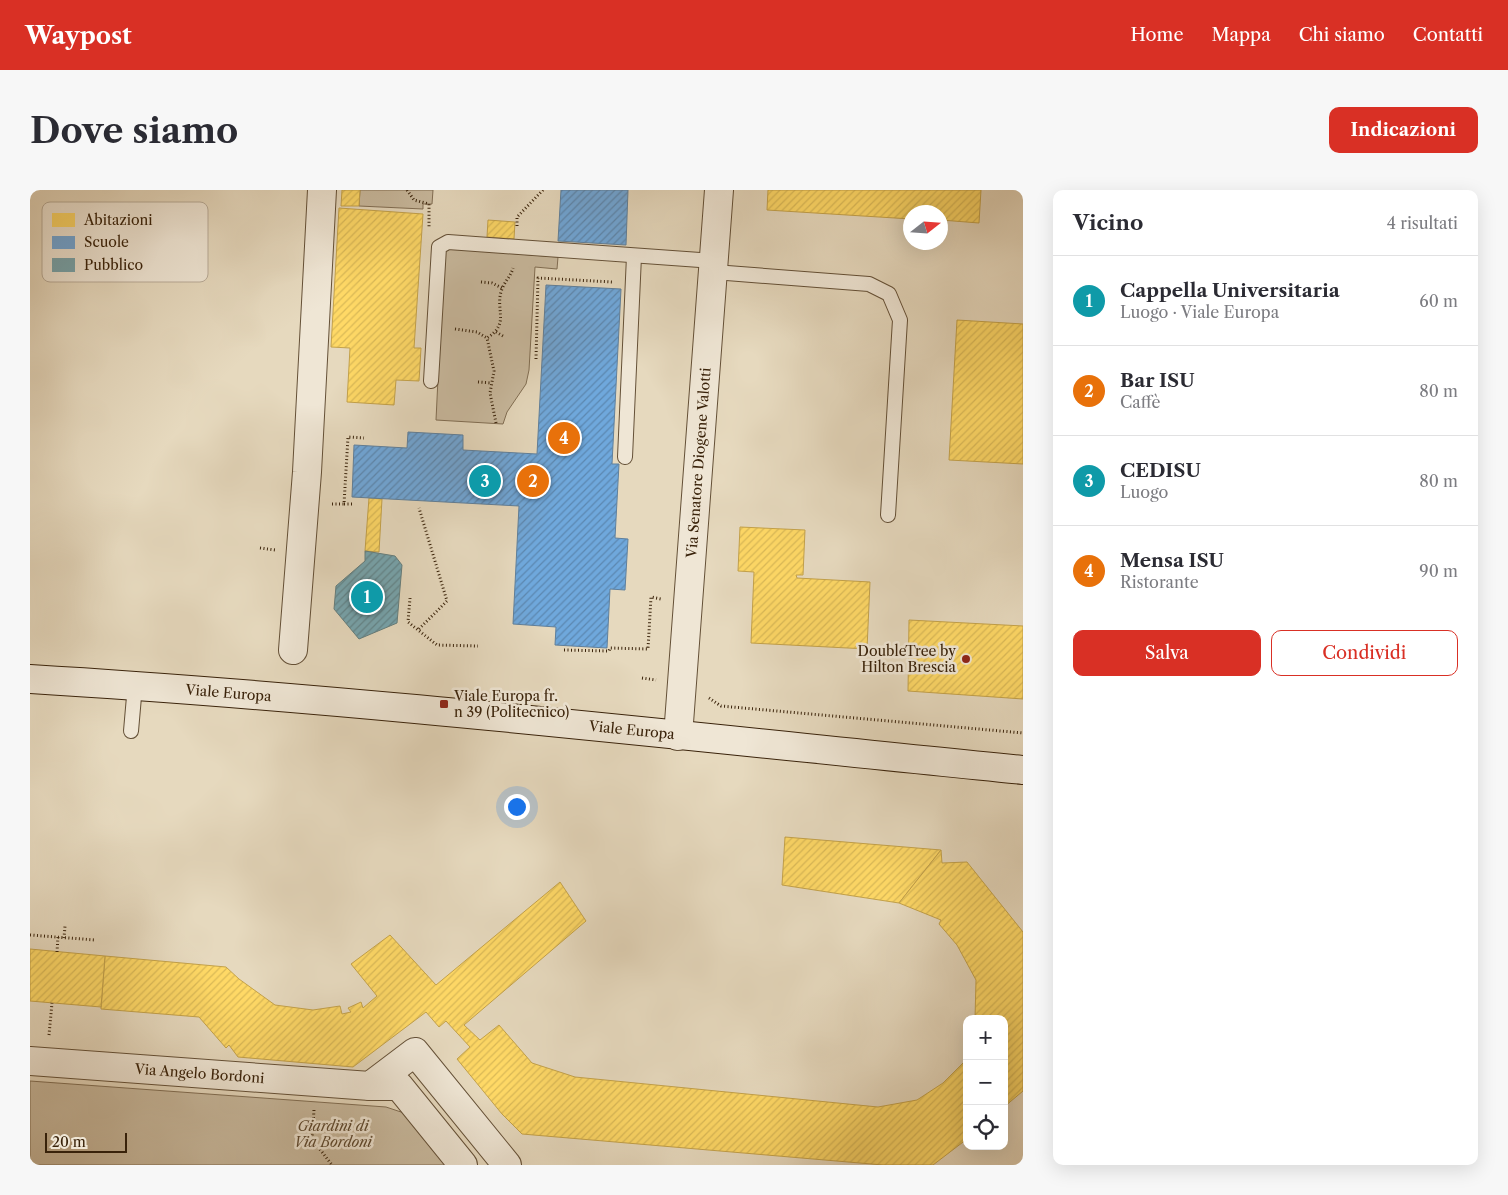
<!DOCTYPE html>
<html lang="it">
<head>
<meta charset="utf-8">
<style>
  body { margin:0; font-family:"Libre Caslon Text",serif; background:#f7f7f7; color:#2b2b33 }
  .controls { position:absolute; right:15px; bottom:15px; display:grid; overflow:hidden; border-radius:10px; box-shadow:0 5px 20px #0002 }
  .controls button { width:45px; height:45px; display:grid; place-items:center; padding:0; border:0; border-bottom:1px solid #e1e1e2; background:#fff; color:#2b2b33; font:25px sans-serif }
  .compass { position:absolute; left:873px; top:15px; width:45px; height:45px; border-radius:50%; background:#fff; box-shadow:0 5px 20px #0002; rotate:73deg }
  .scale { position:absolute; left:15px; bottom:12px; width:82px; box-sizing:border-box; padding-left:5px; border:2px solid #39220a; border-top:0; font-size:14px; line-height:18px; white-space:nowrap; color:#39220a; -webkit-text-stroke:4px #efe6d5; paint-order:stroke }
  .you { position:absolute; left:486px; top:616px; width:18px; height:18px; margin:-12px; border:4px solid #fff; border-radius:50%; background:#1a73e8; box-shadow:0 0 0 8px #1a73e833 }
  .badge { display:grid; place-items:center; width:32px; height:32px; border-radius:50%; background:#d93025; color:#fff; font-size:16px; font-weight:700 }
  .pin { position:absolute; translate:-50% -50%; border:2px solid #fff; box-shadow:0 1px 5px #0006 }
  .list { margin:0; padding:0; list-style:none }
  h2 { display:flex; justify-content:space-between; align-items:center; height:65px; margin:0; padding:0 20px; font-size:21px }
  h2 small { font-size:16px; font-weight:400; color:#7c7c81 }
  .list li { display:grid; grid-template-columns:32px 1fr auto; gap:15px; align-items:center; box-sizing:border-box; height:90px; padding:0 20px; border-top:1px solid #e1e1e2 }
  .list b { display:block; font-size:19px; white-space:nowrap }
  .list p { margin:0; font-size:16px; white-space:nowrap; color:#7c7c81 }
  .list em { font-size:16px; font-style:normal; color:#7c7c81 }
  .actions { display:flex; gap:10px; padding:15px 20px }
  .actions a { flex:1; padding:11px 0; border:1px solid #d93025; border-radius:10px; text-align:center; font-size:18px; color:#d93025 }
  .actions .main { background:#d93025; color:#fff }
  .icon { flex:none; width:28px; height:28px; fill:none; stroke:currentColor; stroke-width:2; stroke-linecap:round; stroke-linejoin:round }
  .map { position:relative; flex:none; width:993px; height:975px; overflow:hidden; border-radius:10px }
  header { display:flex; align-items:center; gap:30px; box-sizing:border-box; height:70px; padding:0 25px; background:#d93025; color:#fff }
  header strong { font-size:24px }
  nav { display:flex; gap:28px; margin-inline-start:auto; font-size:18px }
  .intro { display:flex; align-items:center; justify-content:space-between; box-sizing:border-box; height:120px; padding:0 30px }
  h1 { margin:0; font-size:35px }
  .button { padding:12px 22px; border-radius:10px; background:#d93025; color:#fff; font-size:18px; font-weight:700 }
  main { display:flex; gap:30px; padding:0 30px }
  aside { flex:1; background:#fff; border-radius:10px; box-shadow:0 5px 20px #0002 }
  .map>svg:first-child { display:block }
</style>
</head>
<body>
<header>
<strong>Waypost</strong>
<nav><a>Home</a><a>Mappa</a><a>Chi siamo</a><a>Contatti</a></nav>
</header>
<div class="intro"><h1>Dove siamo</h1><a class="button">Indicazioni</a></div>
<main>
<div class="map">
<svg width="993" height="975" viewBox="0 0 993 975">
  <defs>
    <pattern id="homes-hatch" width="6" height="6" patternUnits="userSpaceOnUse" patternTransform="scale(1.25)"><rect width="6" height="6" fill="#ffd966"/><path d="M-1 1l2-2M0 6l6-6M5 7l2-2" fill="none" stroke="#dbba57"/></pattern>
    <pattern id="schools-hatch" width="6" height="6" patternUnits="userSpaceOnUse" patternTransform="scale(1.25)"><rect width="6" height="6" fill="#6fa8dc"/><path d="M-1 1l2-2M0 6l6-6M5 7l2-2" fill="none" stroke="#5c88b1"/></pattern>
    <pattern id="public-hatch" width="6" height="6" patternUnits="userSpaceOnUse" patternTransform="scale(1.25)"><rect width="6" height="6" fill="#76a5af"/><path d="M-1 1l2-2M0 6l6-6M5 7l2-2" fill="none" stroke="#62868d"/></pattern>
  </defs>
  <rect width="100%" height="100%" fill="#e6d9be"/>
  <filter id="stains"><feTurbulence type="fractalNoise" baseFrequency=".004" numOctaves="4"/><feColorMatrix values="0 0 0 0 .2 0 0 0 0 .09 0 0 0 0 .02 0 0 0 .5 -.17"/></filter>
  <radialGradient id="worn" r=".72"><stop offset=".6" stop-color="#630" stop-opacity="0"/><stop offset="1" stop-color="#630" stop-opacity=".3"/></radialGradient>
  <g fill="#c9ba9f" stroke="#816e54">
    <polygon points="330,0 403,0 402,14 393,14 393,19 329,16"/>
    <polygon points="422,59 528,67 527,79 505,77 499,180 496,194 477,222 473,234 406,230 414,64 417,60"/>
    <polygon points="0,891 356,917 374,923 420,975 0,975"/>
  </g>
  <g fill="url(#homes-hatch)" stroke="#c4a24a">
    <polygon points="312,0 330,0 329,16 311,16"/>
    <polygon points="738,0 951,0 949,33 911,30 911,22 881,22 881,29 737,20"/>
    <polygon points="309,18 393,24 384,158 391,158 389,191 366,190 364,215 317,212 320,158 301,157"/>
    <polygon points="458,30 485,32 484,49 457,47"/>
    <polygon points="927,130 993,134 993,274 919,270"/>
    <polygon points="339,308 352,309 349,362 335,361"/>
    <polygon points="710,337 775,340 773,385 766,385 767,388 840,392 837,459 721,453 724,382 708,381"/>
    <polygon points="879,430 993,436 993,509 878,501"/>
    <polygon points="755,647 911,660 869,713 752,695"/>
    <polygon points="911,660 912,673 937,672 993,742 993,901 974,917 974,829 945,829 946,790 927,755 909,734 911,730 869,713"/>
    <polygon points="530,692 556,731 434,835 450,850 469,835 502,873 545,887 848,917 887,910 913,893 934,872 937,863 937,949 903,975 853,975 492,944 472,924 427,869 440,857 416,831 409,837 396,822 323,877 208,867 199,855 196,858 169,827 71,819 75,766 196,777 209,789 245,815 283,820 310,816 312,824 321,822 318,818 331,812 333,818 347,806 321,774 360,745 406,795"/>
    <polygon points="0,759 75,766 71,817 0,811"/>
  </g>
  <g fill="url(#schools-hatch)" stroke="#5f809d">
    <polygon points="531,0 598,0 596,55 528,51"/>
    <polygon points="516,95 591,99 582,274 589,274 585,348 598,349 595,400 580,399 577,458 525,455 526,437 483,434 489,316 322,307 324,255 377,258 378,242 433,245 433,260 507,264"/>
  </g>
  <polygon fill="url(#public-hatch)" stroke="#647e7e" points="335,361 365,366 372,375 367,433 329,449 304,419 306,396 335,371"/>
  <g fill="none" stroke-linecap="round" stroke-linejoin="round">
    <g stroke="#645037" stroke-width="16">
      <g id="lane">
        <polyline points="684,82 839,94 859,104 870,130 858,325"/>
        <polyline points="401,191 409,57 418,52 684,71"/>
        <polyline points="595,267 604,66"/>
        <polyline points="101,541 105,495"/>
      </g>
    </g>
    <g stroke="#645037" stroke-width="30">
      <g id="street">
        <polyline points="263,460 277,282 292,0"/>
        <path id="s1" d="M648 546 689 0"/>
        <path id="s2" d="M0 871 340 896 385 862 477 975"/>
        <polyline points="340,896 369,896 433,975"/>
      </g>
    </g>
    <g stroke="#39220a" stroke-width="30">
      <g id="secondary">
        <path id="s3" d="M0 489C332 509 662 547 993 580"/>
      </g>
    </g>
    <g stroke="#39220a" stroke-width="3" stroke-dasharray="1 2.5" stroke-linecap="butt">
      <polyline points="377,0 384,10 399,14 399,38"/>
      <polyline points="487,36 487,27 513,0"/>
      <polyline points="451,92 462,93 472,98"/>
      <polyline points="425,139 447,142 457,148"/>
      <polyline points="466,142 473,146"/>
      <polyline points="506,169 508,88 582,92"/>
      <polyline points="448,192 461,193"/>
      <path d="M466 233 460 203 464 181 457 148C481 133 464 119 472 99 475 91 481 86 483 78"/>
      <polyline points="302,314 314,314 318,247 334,248"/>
      <polyline points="314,314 322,314"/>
      <polyline points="230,358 245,360"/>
      <polyline points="380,408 378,432 407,455 448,456"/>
      <polyline points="389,439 417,411 389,318"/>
      <polyline points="534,460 579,461 580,458 618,459 621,407 631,409"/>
      <polyline points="612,488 626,490"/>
      <polyline points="679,508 691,516 993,543"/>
      <polyline points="0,745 65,750"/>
      <polyline points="34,748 35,736"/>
      <polyline points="27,762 28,747"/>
      <polyline points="19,845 22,813"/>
      <polyline points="284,920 282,949 302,975"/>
    </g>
    <use href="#lane" stroke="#efe6d5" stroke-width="14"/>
    <use href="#street" stroke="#efe6d5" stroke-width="28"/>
    <use href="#secondary" stroke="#efe6d5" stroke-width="28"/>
  </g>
  <g fill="#8f2418" stroke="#efe6d5" stroke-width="2">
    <circle cx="936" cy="469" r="5"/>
    <rect x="409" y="509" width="10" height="10" rx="2.5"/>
  </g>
  <g text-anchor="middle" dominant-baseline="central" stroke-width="5" stroke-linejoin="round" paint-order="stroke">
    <g font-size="14" fill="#39220a" stroke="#efe6d5">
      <text stroke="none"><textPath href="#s1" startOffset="274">Via Senatore Diogene Valotti</textPath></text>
      <text stroke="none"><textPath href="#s3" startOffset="199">Viale Europa</textPath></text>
      <text stroke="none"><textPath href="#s3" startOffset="604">Viale Europa</textPath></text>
      <text stroke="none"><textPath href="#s2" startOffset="170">Via Angelo Bordoni</textPath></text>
    </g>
    <g font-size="14" fill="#39220a" stroke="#efe6d5" text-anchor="end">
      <text x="926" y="461">DoubleTree by<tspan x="926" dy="16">Hilton Brescia</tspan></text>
      <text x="424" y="506" text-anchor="start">Viale Europa fr.<tspan x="424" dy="16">n 39 (Politecnico)</tspan></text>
    </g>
    <g font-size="14" font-style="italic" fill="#5d482f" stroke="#efe6d5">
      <text x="303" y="936">Giardini di<tspan x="303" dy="16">Via Bordoni</tspan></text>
    </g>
  </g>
  <rect x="12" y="12" width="166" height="80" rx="8" fill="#efe6d5" stroke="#b8ab98" stroke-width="1"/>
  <rect x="22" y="23" width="23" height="14" fill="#ffd966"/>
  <rect x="22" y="46" width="23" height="13" fill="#6fa8dc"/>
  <rect x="22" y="68" width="23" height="14" fill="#76a5af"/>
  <g font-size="14" fill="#39220a">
    <text x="54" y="35">Abitazioni</text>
    <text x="54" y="57">Scuole</text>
    <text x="54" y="80">Pubblico</text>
  </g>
  <rect width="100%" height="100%" filter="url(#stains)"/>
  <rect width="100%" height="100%" fill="url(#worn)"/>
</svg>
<div class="controls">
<button>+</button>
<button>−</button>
<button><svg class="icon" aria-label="locate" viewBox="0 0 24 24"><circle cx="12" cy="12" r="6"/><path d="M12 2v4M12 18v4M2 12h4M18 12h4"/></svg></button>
</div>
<svg class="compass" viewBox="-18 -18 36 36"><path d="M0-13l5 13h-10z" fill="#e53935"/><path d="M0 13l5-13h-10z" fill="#7c7c81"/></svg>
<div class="scale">20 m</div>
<div class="you"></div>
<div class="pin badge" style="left:337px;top:407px;background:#0f9aa8">1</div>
<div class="pin badge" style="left:503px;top:291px;background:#e8710a">2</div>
<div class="pin badge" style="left:455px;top:291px;background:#0f9aa8">3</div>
<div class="pin badge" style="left:534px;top:248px;background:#e8710a">4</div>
</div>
<aside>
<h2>Vicino<small>4 risultati</small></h2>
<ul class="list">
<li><span class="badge" style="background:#0f9aa8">1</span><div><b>Cappella Universitaria</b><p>Luogo · Viale Europa</p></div><em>60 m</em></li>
<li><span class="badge" style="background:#e8710a">2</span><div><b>Bar ISU</b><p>Caffè</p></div><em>80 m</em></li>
<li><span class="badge" style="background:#0f9aa8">3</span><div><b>CEDISU</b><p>Luogo</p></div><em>80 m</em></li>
<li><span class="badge" style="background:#e8710a">4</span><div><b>Mensa ISU</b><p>Ristorante</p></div><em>90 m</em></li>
</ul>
<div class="actions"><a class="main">Salva</a><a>Condividi</a></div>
</aside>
</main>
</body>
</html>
